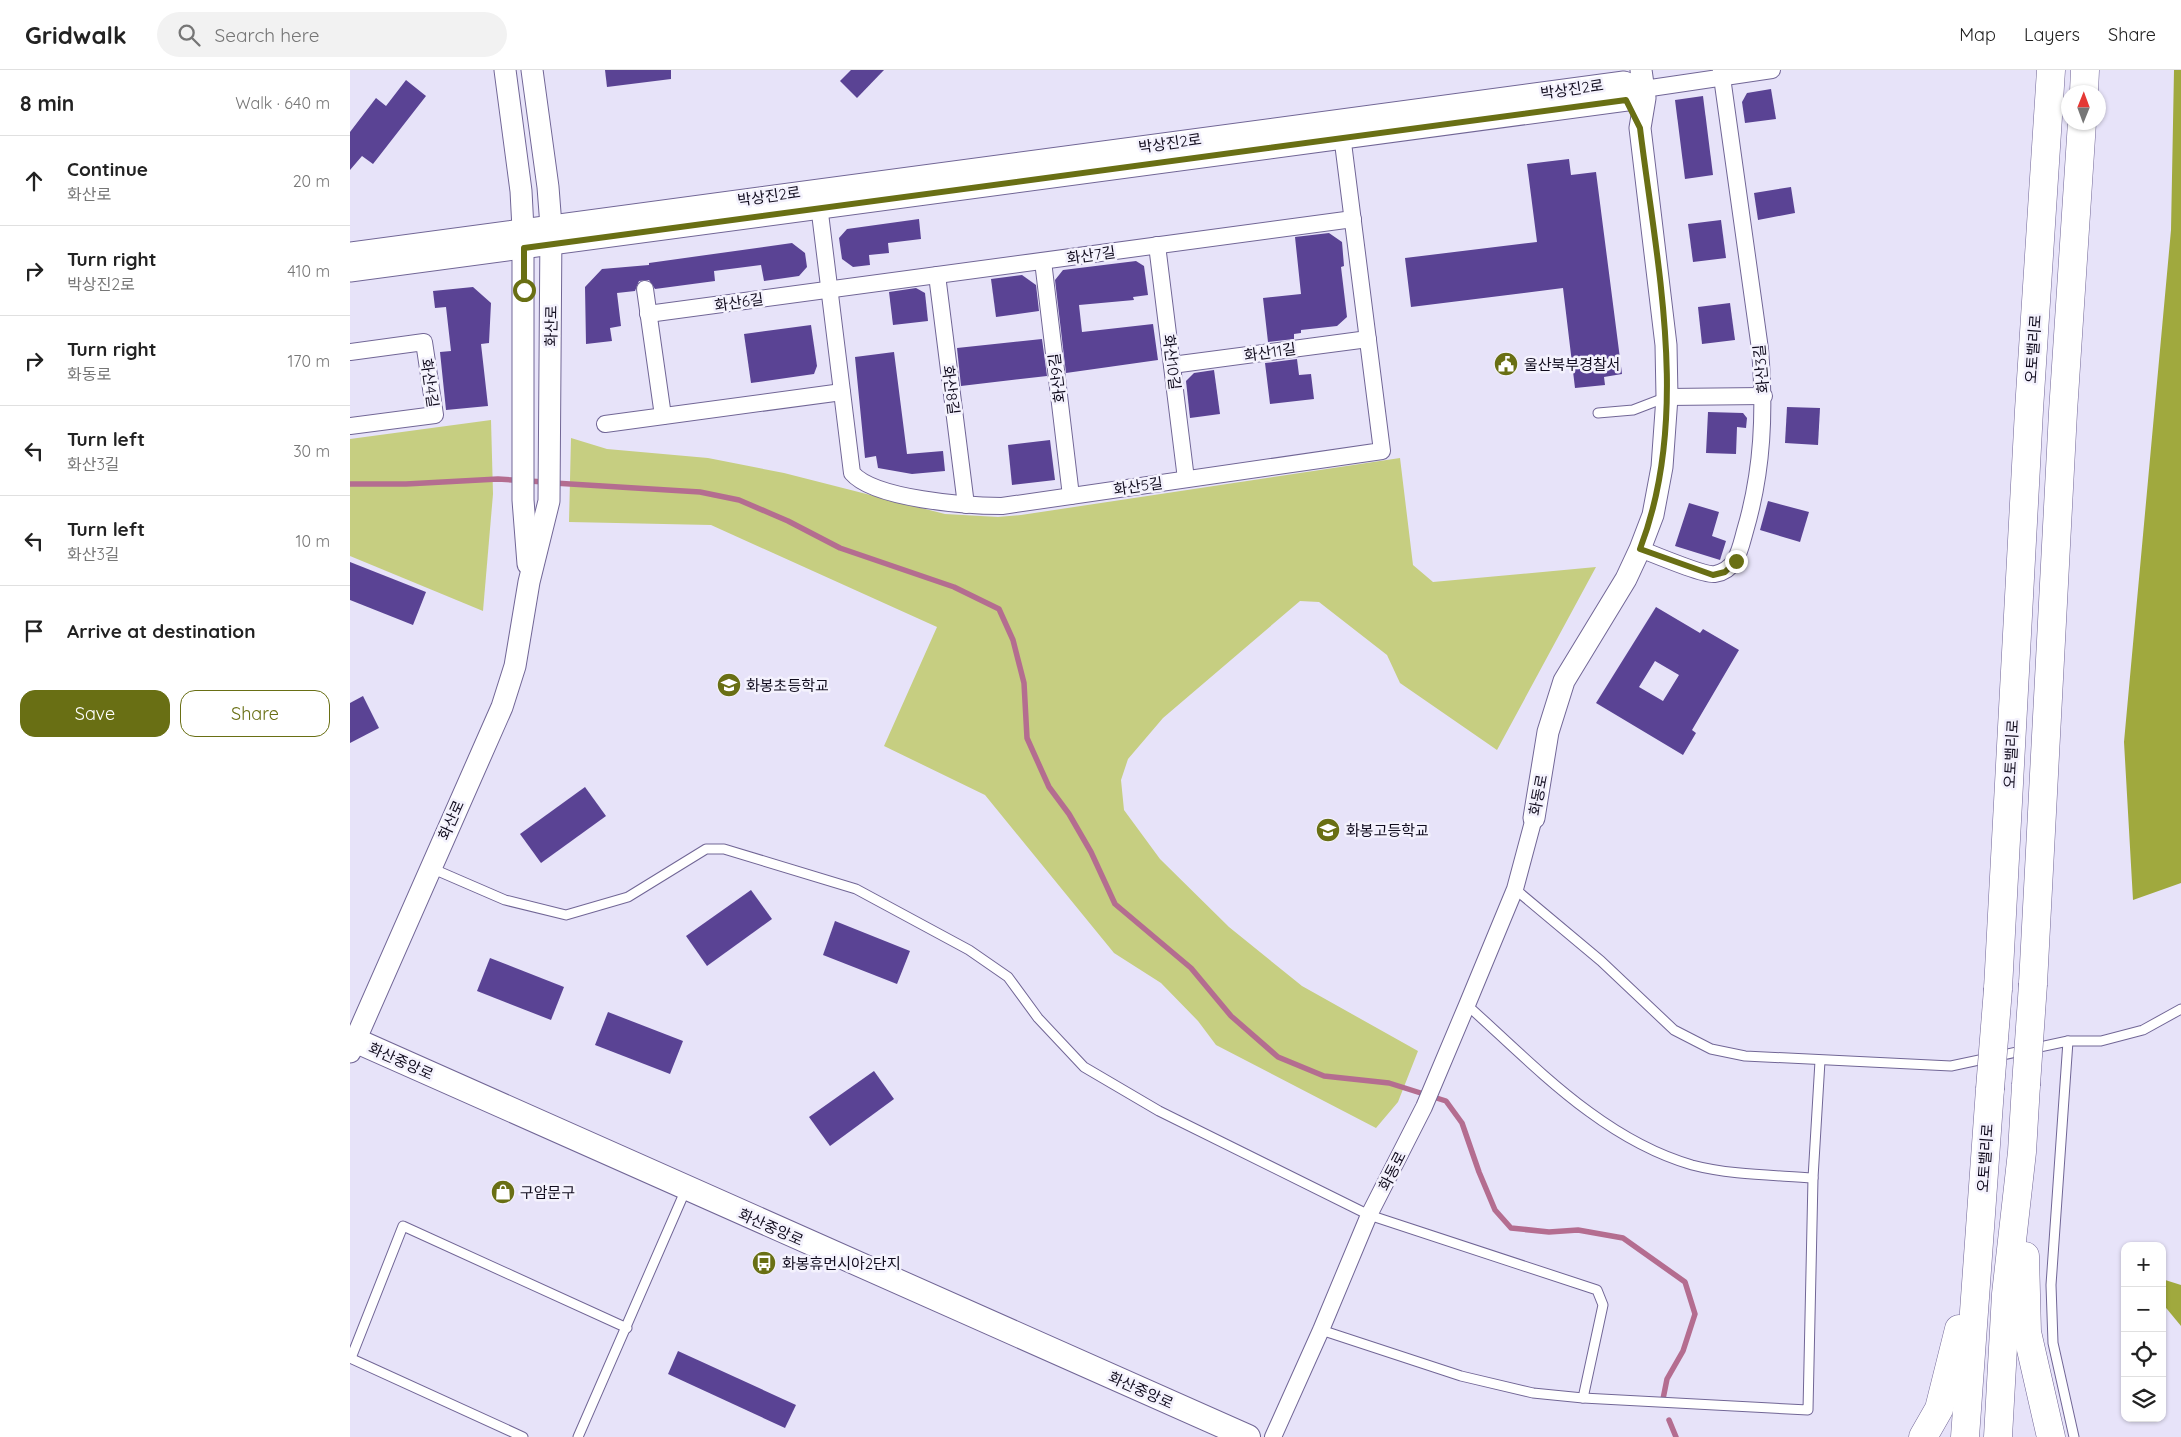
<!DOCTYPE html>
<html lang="en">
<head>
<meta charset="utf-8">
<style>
  body { margin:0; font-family:Quicksand,"Noto Sans KR",sans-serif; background:#f2f2f2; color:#222 }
  .controls { position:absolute; right:15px; bottom:15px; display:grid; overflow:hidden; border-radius:10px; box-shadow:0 1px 4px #0004 }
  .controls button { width:45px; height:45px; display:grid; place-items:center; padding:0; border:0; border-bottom:1px solid #e0e0e0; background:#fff; color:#222; font:25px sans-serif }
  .compass { position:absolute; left:1711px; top:15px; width:45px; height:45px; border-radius:50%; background:#fff; box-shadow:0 1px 4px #0004; rotate:1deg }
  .stop { position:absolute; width:15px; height:15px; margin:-11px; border:4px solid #696f14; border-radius:50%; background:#fff }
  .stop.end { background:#696f14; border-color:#fff; box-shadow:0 1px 5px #0008 }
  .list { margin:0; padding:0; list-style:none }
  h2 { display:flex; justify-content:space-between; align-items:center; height:65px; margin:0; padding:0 20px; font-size:21px }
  h2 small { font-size:16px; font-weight:400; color:#767676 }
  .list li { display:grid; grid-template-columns:32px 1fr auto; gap:15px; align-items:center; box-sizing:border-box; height:90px; padding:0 20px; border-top:1px solid #e0e0e0 }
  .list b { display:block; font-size:19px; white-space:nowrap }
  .list p { margin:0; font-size:16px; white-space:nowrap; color:#767676 }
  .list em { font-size:16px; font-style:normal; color:#767676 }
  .actions { display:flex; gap:10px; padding:15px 20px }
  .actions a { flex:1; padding:11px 0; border:1px solid #696f14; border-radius:15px; text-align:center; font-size:18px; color:#696f14 }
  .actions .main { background:#696f14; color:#fff }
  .icon { flex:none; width:28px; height:28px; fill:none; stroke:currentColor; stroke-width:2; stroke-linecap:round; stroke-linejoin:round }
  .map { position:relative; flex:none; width:1831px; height:1367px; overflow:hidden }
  header { display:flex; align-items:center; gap:30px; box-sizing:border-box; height:70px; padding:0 25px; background:#fff; border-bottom:1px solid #e0e0e0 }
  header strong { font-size:24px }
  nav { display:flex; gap:28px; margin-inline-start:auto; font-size:18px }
  .search { width:350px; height:45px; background:#f2f2f2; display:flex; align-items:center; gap:12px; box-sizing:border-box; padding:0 18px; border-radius:28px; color:#767676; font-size:19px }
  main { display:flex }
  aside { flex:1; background:#fff }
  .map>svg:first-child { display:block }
</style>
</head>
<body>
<header>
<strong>Gridwalk</strong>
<div class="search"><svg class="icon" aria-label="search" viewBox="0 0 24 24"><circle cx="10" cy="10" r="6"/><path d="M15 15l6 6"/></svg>Search here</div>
<nav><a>Map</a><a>Layers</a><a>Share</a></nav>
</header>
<main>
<aside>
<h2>8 min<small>Walk · 640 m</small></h2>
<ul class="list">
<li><svg class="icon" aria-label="ahead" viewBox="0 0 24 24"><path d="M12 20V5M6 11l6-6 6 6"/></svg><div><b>Continue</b><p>화산로</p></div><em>20 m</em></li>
<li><svg class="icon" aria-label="right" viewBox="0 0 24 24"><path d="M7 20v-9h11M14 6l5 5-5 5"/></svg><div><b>Turn right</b><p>박상진2로</p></div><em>410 m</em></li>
<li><svg class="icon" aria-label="right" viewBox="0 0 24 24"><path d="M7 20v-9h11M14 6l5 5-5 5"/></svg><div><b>Turn right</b><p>화동로</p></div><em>170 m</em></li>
<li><svg class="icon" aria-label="left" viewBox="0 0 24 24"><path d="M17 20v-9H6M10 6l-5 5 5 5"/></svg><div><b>Turn left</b><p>화산3길</p></div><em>30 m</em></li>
<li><svg class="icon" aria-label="left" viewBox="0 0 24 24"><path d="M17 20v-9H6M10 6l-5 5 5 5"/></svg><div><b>Turn left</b><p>화산3길</p></div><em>10 m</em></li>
<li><svg class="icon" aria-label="arrive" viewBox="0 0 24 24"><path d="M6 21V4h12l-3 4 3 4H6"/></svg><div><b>Arrive at destination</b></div></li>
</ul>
<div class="actions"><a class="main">Save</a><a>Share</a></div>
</aside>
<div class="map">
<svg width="1831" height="1367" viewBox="0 0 1831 1367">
  <rect width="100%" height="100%" fill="#e7e3f9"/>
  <g fill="#c6ce81">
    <polygon points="141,350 143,424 133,541 0,486 0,369"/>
    <polygon points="221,368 257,379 358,388 434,403 595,444 648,447 671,445 1050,388 1063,495 1083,512 1246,497 1147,680 1050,613 1037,585 969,532 950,531 813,648 778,689 771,710 774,740 810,789 879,857 952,916 1068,981 1048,1032 1026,1058 866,975 848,951 811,913 764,883 635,725 534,676 587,557 361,455 219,452"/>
  </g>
  <g fill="#a0a93e">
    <polygon points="1824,0 1831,0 1831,813 1783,830 1774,672 1821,160"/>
    <polygon points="1812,1209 1831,1215 1831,1256 1812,1233"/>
  </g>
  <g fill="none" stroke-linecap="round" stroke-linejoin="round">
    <g stroke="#b46d90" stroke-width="5.5">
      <polyline points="204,413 350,422 389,430 438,451 490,478 604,517 649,539 663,570 674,613 677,668 699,717 719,744 741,782 765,834 841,898 881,946 928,987 974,1006 1039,1013 1096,1031 1112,1053 1129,1102 1145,1140 1161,1158 1199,1162 1228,1160 1273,1168 1335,1212 1345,1244 1333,1281 1317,1309 1313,1329"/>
      <polyline points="0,414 56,414 148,409 195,412"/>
      <polyline points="1319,1350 1326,1367"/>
    </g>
  </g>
  <g fill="#5a4394" fill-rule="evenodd">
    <polygon points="255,0 321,0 321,9 257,17"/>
    <polygon points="501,0 534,0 507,28 490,11"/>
    <polygon points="56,10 76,26 23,94 12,86 0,100 0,62 26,28 36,36"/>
    <polygon points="1421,19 1426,49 1395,53 1392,32 1397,23"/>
    <polygon points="1353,26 1363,105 1335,109 1325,30"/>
    <polygon points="1219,89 1221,105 1246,102 1272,304 1254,307 1255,315 1225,318 1213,218 1061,237 1055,188 1187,172 1177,94"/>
    <polygon points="1441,117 1445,143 1408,150 1404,123"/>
    <polygon points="569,149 571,169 538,173 539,183 519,185 520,195 503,197 492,189 489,168 497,159"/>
    <polygon points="1371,150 1376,188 1343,192 1338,154"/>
    <polygon points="979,163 992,172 994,196 991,197 997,247 987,256 951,260 951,263 944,264 944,269 918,272 913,228 951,224 945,167"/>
    <polygon points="442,173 455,183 457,197 449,206 414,211 411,195 364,201 365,211 305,219 299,210 289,211 285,221 267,223 271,256 260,258 262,271 236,274 235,217 252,199 299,195 299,193"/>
    <polygon points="786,191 794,196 798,225 783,227 784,230 729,235 732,262 803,254 808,290 716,303 705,210 713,200"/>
    <polygon points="672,205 686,215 689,241 646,247 641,209"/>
    <polygon points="123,217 141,233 139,273 131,274 138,336 96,340 90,282 101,281 96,237 85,238 83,221"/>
    <polygon points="566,218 575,223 578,251 543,255 539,222"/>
    <polygon points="1380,233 1385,270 1352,274 1348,237"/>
    <polygon points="461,255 467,296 464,304 401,313 394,264"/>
    <polygon points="692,269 697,306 611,316 607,278"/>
    <polygon points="544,282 557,384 593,381 595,401 562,404 528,398 526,386 515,388 505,287"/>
    <polygon points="947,289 949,305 961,304 964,329 920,334 915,293"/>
    <polygon points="864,300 870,344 840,348 836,311 844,303"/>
    <polygon points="1437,337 1470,338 1468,375 1435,373"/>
    <polygon points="1358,342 1393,343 1397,348 1396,358 1387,357 1386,384 1356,383"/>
    <polygon points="700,370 705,410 662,415 658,375"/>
    <polygon points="1418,431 1459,442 1450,472 1410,460"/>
    <polygon points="1339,433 1369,442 1362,466 1376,471 1370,490 1325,476"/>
    <polygon points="0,492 76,522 63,555 0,530"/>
    <path d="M1306 537 1350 563 1353 559 1389 580 1342 660 1346 663 1333 685 1246 633ZM1305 591 1329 605 1313 631 1289 617Z"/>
    <polygon points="13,626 29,658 0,673 0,633"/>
    <polygon points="235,717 256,746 191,793 170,764"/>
    <polygon points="401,820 422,849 357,896 336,866"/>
    <polygon points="485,851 560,881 547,914 473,885"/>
    <polygon points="140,888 214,917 201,950 127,921"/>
    <polygon points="258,942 333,971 320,1004 245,975"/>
    <polygon points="524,1001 544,1029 480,1076 459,1047"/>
    <polygon points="328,1281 446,1335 435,1358 318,1304"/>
  </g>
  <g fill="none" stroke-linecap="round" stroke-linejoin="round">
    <g stroke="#716696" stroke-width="11">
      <g id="service">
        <polyline points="1248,343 1283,340 1317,327"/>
        <polyline points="81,798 155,830 216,845 278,827 356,779 374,779 506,819 619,880 658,907 688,948 734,997 809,1041 1019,1145 1247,1220 1253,1235 1233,1328"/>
        <polyline points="1165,819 1251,891 1324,960 1361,979 1395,986 1601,996 1718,971 1751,971 1793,960 1831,939"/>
        <path d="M1117 935C1185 996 1252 1069 1342 1095 1380 1105 1423 1105 1463 1108"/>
        <polyline points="1718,971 1701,1215 1703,1273 1724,1367"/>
        <polyline points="971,1260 1111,1306 1183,1323 1233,1328 1458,1340 1463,1108 1470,991"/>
        <polyline points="0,1288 173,1367"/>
        <polyline points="1,1288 53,1156 277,1258"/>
        <polyline points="228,1367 336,1119"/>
      </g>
    </g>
    <g stroke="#716696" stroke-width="18">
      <g id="minor">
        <polyline points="1294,19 1422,0"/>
        <path d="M468 127 502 403C524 429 617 436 652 436L1032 381 991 57"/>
        <polyline points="807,175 836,409"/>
        <polyline points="693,191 721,426"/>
        <polyline points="587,205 616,435"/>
        <polyline points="295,219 313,346"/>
        <polyline points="298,244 1003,149"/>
        <polyline points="0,282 74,272 85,345 0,356"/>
        <polyline points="822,295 1018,269"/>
        <polyline points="1317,327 1414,326"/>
        <polyline points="255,354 492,322"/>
        <path d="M1290 479C1303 484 1355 506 1365 504 1387 500 1390 479 1395 461 1413 400 1415 341 1410 279L1371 0"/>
        <polyline points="923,1367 971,1260 1019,1145 1074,1037 1117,935 1165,819 1184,748"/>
      </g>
    </g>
    <g stroke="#716696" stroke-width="23">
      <g id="tertiary">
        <polyline points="155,0 171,121 173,159 173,430 178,494"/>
        <polyline points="0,183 1274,12 1294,19"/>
        <polyline points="0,201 1277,30 1294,19"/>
        <polyline points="1184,748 1198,662 1214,611 1276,509 1290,479 1303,445 1312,397 1317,327 1316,275 1290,58 1295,28 1291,0"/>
        <polyline points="0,982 152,637 165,596 179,512 199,431 201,156 198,117 182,0"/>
      </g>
    </g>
    <g stroke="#716696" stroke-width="26">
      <polyline id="secondary" points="0,968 898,1367"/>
    </g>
    <g stroke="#716696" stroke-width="29">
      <g id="trunk">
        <polyline points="1734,22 1735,0"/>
        <polyline points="1683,914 1713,342 1732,52"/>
        <polyline points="1648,919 1679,340 1701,0"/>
        <polyline points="1675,1186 1677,1262 1701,1367"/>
        <polyline points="1573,1367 1589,1339 1609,1259"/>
        <polyline points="1615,1367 1640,1019"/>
        <polyline points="1648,1367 1656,1224 1672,1082 1676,1015"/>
      </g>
    </g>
    <use href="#service" stroke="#fff" stroke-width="9"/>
    <use href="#minor" stroke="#fff" stroke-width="16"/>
    <use href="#tertiary" stroke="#fff" stroke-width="21"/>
    <use href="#secondary" stroke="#fff" stroke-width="24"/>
    <use href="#trunk" stroke="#fff" stroke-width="28"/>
    <g stroke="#716696" stroke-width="29" stroke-linecap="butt">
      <g id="trunk-bridge">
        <polyline points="1676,1015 1683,914"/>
        <polyline points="1640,1019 1648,919"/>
      </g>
    </g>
    <use href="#trunk-bridge" stroke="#fff" stroke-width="28"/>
  </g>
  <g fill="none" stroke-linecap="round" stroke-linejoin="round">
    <path stroke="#696f14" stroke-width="6" d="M174 220V178L1276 30 1290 58C1307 196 1341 346 1290 479L1363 505 1375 502 1386 491"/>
  </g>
  <defs>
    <g id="civic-disc" transform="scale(1.25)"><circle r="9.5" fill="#696f14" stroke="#f4f2fd"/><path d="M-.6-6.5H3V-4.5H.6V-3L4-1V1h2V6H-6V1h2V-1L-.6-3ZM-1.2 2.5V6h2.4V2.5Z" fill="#fff"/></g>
    <g id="school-disc" transform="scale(1.25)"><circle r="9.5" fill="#696f14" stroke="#f4f2fd"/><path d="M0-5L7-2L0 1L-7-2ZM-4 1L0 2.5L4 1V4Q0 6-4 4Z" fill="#fff"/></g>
    <g id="shop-disc" transform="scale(1.25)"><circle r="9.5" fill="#696f14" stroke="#f4f2fd"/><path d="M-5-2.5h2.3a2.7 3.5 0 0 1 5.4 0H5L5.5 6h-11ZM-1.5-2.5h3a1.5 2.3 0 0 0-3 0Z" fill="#fff"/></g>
    <g id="bus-disc" transform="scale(1.25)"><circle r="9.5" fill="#696f14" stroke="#f4f2fd"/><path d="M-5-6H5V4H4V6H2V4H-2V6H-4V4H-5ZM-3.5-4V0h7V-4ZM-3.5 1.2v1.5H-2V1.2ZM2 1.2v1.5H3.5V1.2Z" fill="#fff"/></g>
  </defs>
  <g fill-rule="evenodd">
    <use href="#civic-disc" x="1156" y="294"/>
    <use href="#school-disc" x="379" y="615"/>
    <use href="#school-disc" x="978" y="760"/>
    <use href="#shop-disc" x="153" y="1122"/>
    <use href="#bus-disc" x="414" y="1193"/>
  </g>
  <g text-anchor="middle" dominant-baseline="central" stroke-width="5" stroke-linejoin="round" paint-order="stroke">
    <g font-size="15" fill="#100b1d" stroke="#f4f2fd">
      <text transform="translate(1222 19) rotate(-8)">박상진2로</text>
      <text transform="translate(820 73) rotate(-8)">박상진2로</text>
      <text transform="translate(419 126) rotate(-8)">박상진2로</text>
      <text transform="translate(741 185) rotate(-8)">화산7길</text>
      <text transform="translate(389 232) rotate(-8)">화산6길</text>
      <text transform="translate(201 256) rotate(-89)">화산로</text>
      <text transform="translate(1683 279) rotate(-86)">오토밸리로</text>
      <text transform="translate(920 282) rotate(-8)">화산11길</text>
      <text transform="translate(822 292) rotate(83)">화산10길</text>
      <text transform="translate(1411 299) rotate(-95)">화산3길</text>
      <text transform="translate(707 308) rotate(-97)">화산9길</text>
      <text transform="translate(80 313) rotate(82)">화산4길</text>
      <text transform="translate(601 320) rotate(83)">화산8길</text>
      <text transform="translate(788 416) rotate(-8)">화산5길</text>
      <text transform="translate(1661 684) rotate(-87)">오토밸리로</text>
      <text transform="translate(1188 725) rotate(-79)">화동로</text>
      <text transform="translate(101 750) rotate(-66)">화산로</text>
      <text transform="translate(51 991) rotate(24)">화산중앙로</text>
      <text transform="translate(1635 1088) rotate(-86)">오토밸리로</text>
      <text transform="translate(1042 1101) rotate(-63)">화동로</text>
      <text transform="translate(421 1157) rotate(24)">화산중앙로</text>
      <text transform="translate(791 1320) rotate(24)">화산중앙로</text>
    </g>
    <g font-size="15" fill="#100b1d" stroke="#f4f2fd" text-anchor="start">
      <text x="1174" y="294">울산북부경찰서</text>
      <text x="396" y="615">화봉초등학교</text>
      <text x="996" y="760">화봉고등학교</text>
      <text x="170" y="1122">구암문구</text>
      <text x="432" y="1193">화봉휴먼시아2단지</text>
    </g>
  </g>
</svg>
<div class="controls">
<button>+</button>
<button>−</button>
<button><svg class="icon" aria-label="locate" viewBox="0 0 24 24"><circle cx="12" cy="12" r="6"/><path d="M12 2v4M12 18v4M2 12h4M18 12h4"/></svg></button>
<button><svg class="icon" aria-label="layers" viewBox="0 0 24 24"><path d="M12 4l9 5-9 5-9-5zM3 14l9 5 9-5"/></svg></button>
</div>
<svg class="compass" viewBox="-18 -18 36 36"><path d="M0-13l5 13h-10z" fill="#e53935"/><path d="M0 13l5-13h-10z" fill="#767676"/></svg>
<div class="stop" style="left:174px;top:220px"></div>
<div class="stop end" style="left:1386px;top:491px"></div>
</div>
</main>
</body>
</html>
